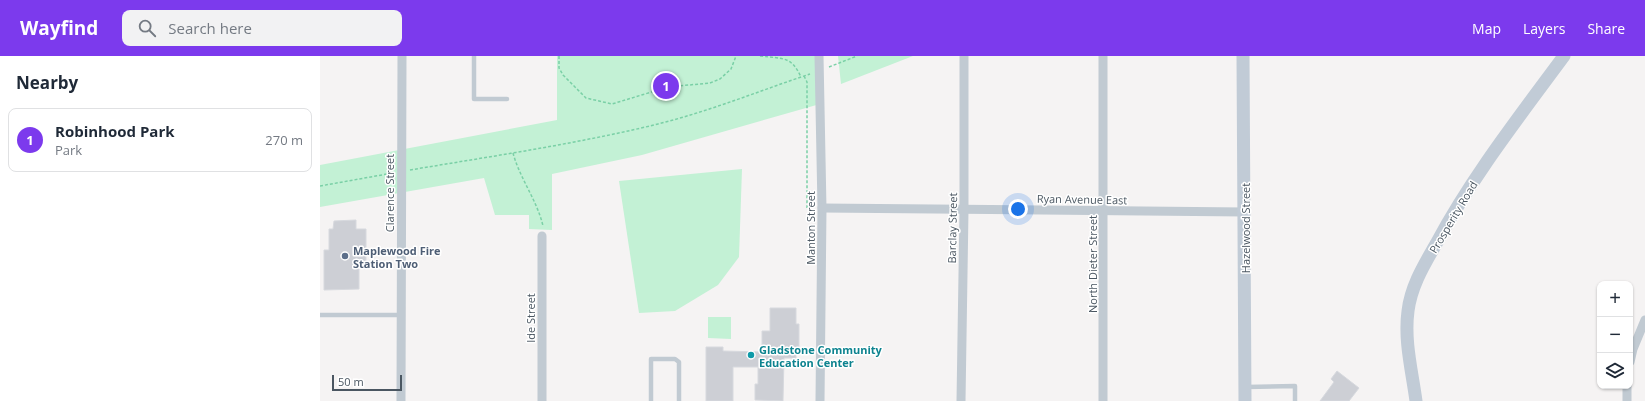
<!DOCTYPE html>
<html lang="en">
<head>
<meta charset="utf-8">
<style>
  body { margin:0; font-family:"Open Sans",sans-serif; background:#f2f2f3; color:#1f2937 }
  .controls { position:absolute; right:12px; bottom:12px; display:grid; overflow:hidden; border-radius:8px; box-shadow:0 1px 3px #0004 }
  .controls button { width:36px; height:36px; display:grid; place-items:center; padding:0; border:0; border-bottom:1px solid #e0e1e3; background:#fff; color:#1f2937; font:20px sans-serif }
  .scale { position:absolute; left:12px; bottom:10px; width:70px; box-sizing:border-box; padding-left:4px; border:2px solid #4a5661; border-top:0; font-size:11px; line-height:14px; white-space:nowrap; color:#4a5661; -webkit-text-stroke:3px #fff; paint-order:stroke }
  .you { position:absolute; left:698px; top:153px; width:14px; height:14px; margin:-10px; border:3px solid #fff; border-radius:50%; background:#1a73e8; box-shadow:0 0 0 6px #1a73e833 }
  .badge { display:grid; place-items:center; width:26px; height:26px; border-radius:50%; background:#7c3aed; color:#fff; font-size:13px; font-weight:700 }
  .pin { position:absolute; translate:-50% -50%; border:2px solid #fff; box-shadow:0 1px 4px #0006 }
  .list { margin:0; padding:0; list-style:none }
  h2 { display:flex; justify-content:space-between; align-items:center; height:52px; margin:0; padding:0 16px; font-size:17px }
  h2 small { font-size:13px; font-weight:400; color:#747a83 }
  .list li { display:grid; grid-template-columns:26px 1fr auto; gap:12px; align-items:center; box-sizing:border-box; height:64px; margin:0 8px 8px; padding:0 8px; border:1px solid #e0e1e3; border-radius:8px }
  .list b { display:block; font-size:15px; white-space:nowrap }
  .list p { margin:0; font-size:13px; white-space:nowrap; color:#747a83 }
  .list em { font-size:13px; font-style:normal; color:#747a83 }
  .icon { flex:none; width:22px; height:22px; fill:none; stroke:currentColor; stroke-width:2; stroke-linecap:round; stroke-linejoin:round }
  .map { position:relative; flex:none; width:1325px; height:345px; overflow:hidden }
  header { display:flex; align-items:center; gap:24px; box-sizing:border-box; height:56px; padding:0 20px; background:#7c3aed; color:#fff }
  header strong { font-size:19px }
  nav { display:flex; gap:22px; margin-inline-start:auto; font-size:14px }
  .search { width:280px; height:36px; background:#f2f2f3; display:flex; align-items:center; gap:10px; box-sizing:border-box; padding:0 14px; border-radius:8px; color:#747a83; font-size:15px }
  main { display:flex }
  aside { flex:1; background:#fff }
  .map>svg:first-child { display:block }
</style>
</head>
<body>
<header>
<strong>Wayfind</strong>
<div class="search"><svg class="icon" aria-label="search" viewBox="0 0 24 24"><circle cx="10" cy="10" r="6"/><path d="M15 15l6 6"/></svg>Search here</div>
<nav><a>Map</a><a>Layers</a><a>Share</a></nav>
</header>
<main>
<aside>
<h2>Nearby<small></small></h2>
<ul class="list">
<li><span class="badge">1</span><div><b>Robinhood Park</b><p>Park</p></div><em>270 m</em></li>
</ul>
</aside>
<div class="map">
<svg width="1325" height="345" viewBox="0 0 1325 345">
  <rect width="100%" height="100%" fill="#f5f3f3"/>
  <g fill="#c3f1d5">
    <polygon points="237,0 499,0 500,48 322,99 232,118 232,174 209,173 209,159 175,159 164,122 0,151 0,109 237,64"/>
    <polygon points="518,0 593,0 521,28"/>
    <polygon points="422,113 419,201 398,229 355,255 319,257 299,125"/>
    <polygon points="388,261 411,261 411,283 388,282"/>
  </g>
  <g fill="#cdcfd5" stroke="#d7d9de">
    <polygon points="36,164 36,173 46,173 46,205 39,206 39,233 4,234 4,194 9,194 9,173 13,173 14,165"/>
    <polygon points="450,252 476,252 476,268 479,268 479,295 476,295 476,302 464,302 463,345 435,344 435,328 438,328 438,311 413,311 413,345 386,345 386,291 403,291 403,295 442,296 442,275 450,275"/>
    <polygon points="1017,315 1039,332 1029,345 1000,345 1014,326 1011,323"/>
  </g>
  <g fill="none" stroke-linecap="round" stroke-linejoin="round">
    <g stroke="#7ad0a6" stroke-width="1.5" stroke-dasharray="3 2" stroke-linecap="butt">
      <polyline points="239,0 239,12 243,19 266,42 292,48 348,31 390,27 400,23 411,13 416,0"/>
      <path d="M440 0C464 3 471 0 481 21"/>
      <polyline points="509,11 537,0"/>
      <polyline points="484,20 487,26 487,152"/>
      <path d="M193 97C200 123 217 144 223 170"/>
      <path d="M90 114C173 100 256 88 338 68 390 55 439 35 490 18"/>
      <polyline points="0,130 73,117"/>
    </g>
    <g stroke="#c1cad2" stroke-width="4.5">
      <polyline points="154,0 154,43 187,43"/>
      <polyline points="0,259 81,259"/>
      <polyline points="926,331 975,330 975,345"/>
      <polyline points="331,345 331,303 355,303 359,306 359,345"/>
    </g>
    <g stroke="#c1cad2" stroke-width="9">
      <polyline points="499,0 502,152 500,345"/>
      <polyline points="502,152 925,156"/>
      <polyline points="1310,306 1313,293 1325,264"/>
      <polyline points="81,345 82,0"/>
      <polyline points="222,345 222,180"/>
      <polyline points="641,345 644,154 644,0"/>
      <polyline points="783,345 783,0"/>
      <polyline points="1307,345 1307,330"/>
    </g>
    <g stroke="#c1cbd6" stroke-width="13">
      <polyline points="923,0 925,345"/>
      <path d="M1096 345C1092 315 1084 285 1088 255 1091 230 1104 209 1116 188 1152 121 1199 61 1244 0"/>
    </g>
  </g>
  <circle fill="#5c6f8a" stroke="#fff" stroke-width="1.5" cx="25" cy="200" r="4"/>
  <circle fill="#0f9aa8" stroke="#fff" stroke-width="1.5" cx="431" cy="299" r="4"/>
  <g text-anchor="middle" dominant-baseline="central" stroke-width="3" stroke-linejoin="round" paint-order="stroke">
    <g font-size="11" fill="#4a5661" stroke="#fff">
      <text transform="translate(69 137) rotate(-90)">Clarence Street</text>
      <text transform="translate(762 143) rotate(1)">Ryan Avenue East</text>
      <text transform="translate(1133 161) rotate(-59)">Prosperity Road</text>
      <text transform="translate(490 172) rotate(-90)">Manton Street</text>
      <text transform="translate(632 172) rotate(-89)">Barclay Street</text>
      <text transform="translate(925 172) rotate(-90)">Hazelwood Street</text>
      <text transform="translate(772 208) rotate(-90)">North Dieter Street</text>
      <text transform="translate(210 262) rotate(-90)">Ide Street</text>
    </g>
    <g font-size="11" font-weight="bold" fill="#4e5e75" stroke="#fff" text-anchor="start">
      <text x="33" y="194">Maplewood Fire<tspan x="33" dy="13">Station Two</tspan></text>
    </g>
    <g font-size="11" font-weight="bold" fill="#0d838f" stroke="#fff" text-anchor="start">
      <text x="439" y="293">Gladstone Community<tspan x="439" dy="13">Education Center</tspan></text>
    </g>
  </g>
</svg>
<div class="controls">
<button>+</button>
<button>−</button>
<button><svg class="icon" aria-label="layers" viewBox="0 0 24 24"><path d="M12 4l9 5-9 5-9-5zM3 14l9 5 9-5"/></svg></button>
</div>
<div class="scale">50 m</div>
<div class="you"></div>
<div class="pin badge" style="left:346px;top:30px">1</div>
</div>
</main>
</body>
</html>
